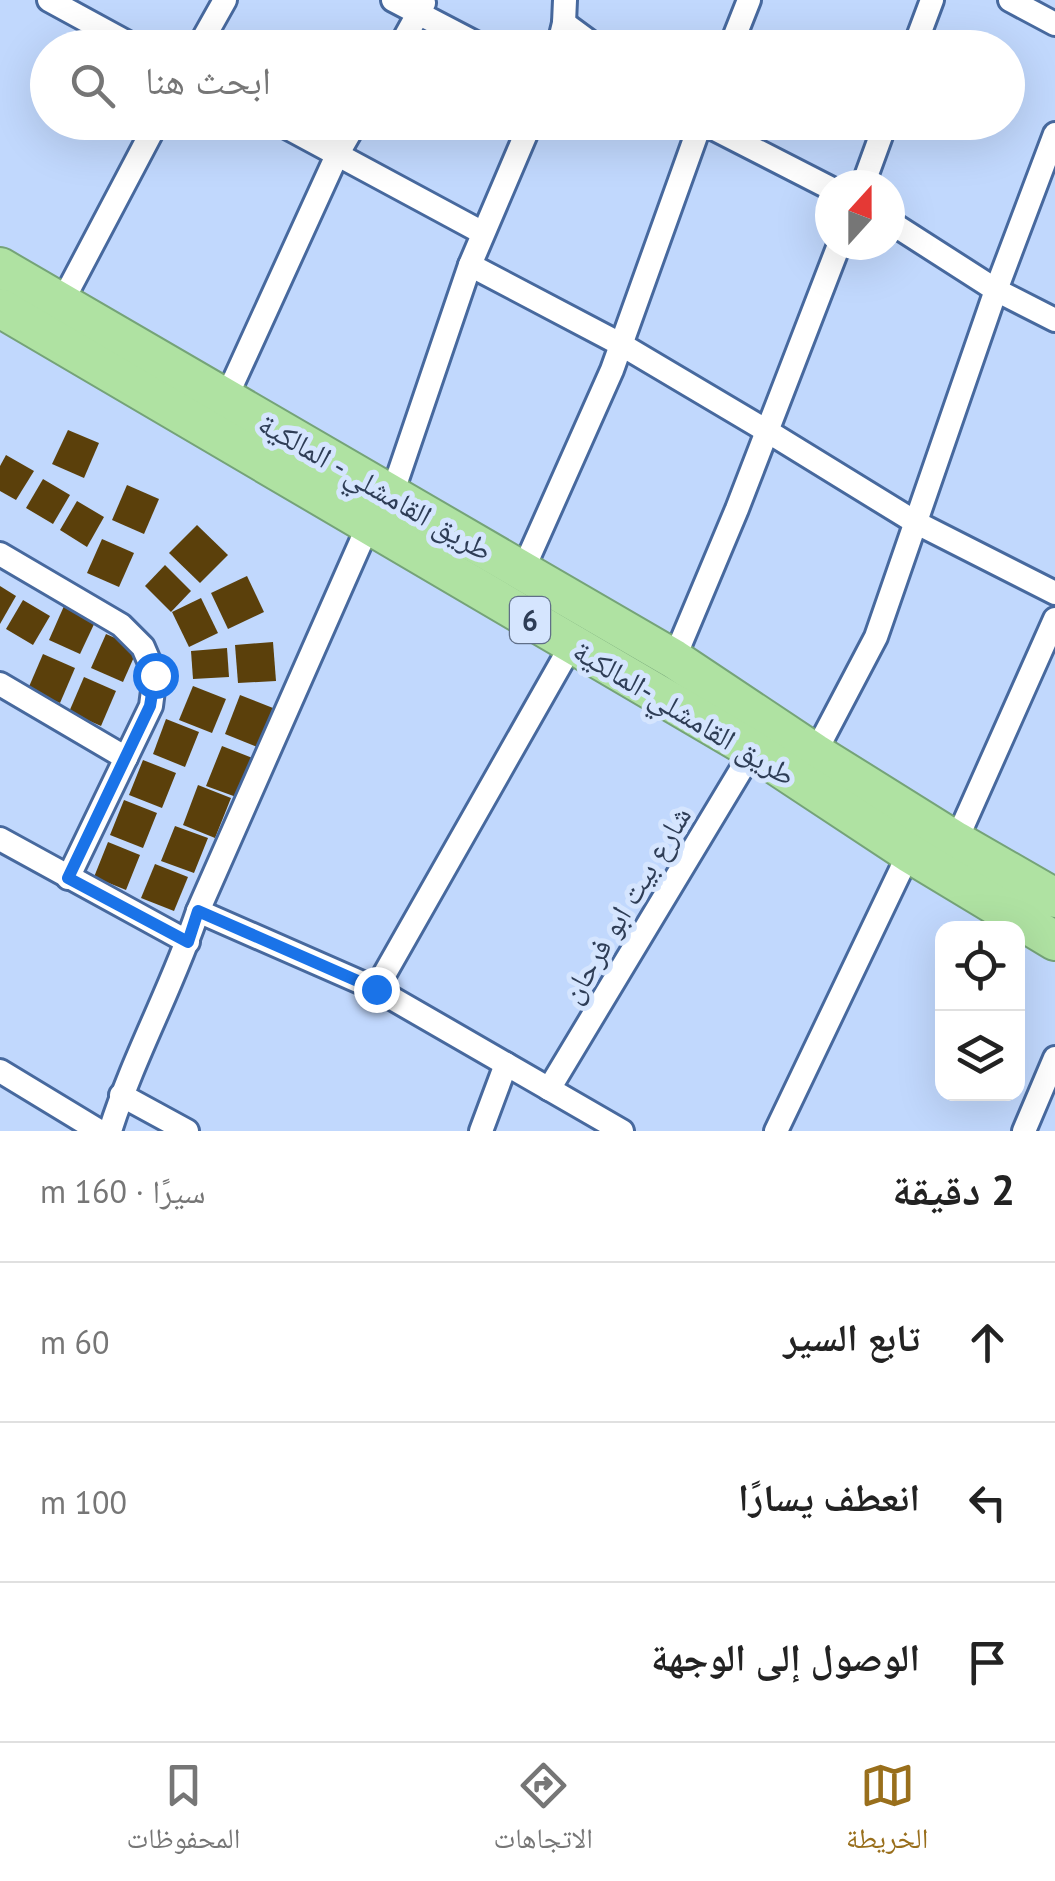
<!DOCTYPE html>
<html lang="ar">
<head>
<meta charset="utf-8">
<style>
  body { margin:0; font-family:"PT Sans","Noto Naskh Arabic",sans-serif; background:#f2f2f2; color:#222; direction:rtl }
  .controls { position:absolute; right:30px; bottom:30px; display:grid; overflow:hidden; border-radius:20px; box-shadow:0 10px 40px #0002 }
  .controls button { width:90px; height:90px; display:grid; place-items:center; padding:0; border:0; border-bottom:2px solid #e0e0e0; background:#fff; color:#222; font:50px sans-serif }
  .compass { position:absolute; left:815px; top:170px; width:90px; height:90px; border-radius:50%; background:#fff; box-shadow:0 10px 40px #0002; rotate:21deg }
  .stop { position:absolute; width:30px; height:30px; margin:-22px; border:8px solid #1a73e8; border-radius:50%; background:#fff }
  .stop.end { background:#1a73e8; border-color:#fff; box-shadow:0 2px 10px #0008 }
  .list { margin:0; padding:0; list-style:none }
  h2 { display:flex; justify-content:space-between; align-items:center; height:130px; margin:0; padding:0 40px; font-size:42px }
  h2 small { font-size:32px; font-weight:400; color:#767676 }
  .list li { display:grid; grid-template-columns:65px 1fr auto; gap:30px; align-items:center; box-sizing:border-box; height:160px; padding:0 40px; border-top:2px solid #e0e0e0 }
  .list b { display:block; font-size:38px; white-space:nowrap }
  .list em { font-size:32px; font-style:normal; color:#767676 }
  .icon { flex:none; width:55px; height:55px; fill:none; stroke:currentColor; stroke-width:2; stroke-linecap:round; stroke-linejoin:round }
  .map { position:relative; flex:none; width:1055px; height:1131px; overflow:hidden; direction:ltr }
  .search { position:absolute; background:#fff; box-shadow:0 10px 40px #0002; left:30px; right:30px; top:30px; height:110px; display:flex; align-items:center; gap:25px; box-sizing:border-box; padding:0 35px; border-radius:55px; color:#767676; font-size:38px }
  .sheet { height:610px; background:#fff }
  nav { display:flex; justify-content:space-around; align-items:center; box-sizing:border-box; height:140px; border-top:2px solid #e0e0e0; background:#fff; font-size:28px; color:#767676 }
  nav a { display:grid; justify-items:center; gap:5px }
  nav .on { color:#996f1c }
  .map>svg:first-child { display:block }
</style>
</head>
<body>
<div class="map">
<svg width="1055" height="1131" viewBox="0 0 1055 1131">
  <rect width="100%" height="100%" fill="#c1d8fd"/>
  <g fill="#5b400b">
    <polygon points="68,430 99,443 84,478 52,464"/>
    <polygon points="6,455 34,471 16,500 0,491 0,466"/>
    <polygon points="43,479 70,495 53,524 26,508"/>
    <polygon points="127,485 159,499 144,534 112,520"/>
    <polygon points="77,501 104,517 87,547 60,530"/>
    <polygon points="197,525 228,555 200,583 169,553"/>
    <polygon points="102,539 134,553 119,587 87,573"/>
    <polygon points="165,565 191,591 171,612 145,586"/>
    <polygon points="247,576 264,612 228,629 211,593"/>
    <polygon points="0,586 16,596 0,624"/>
    <polygon points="201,598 218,633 189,647 172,612"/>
    <polygon points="23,600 50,616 33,645 6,629"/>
    <polygon points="64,606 96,620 80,654 49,640"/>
    <polygon points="106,634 138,648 123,682 91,668"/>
    <polygon points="273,642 276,681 238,683 235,645"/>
    <polygon points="227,648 229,677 193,679 191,651"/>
    <polygon points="43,654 75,668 60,703 28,689"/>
    <polygon points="84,677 116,691 101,726 69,712"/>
    <polygon points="193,686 226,699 212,733 179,720"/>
    <polygon points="240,695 273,708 257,747 225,734"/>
    <polygon points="166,719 199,732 185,767 153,754"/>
    <polygon points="222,746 255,759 239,798 206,786"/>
    <polygon points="143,760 176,773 162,808 129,795"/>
    <polygon points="198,785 231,798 215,838 183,825"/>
    <polygon points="124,800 157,813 143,848 110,835"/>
    <polygon points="175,826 208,838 194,873 161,861"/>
    <polygon points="108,842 140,855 126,890 94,877"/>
    <polygon points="155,864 188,877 174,911 141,898"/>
  </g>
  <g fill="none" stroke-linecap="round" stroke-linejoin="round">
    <g stroke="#47699e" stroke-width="28">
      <g id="minor">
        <polyline points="49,0 137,48"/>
        <polyline points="393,0 485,48"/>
        <polyline points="1010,0 1055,24"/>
        <polyline points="564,23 598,48"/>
        <polyline points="198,48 225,0"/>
        <polyline points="399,48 424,3"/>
        <polyline points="558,48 564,23 565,0"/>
        <polyline points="730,48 749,0"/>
        <polyline points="914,48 932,0"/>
        <polyline points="277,122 483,233"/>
        <polyline points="863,185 886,122"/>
        <polyline points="890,222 996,290 1055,320"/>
        <polyline points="470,265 622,345 767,431 915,522 1055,593"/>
        <polyline points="61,304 157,122"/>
        <polyline points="226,398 337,155 356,122"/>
        <polyline points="391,497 470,265 531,122"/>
        <polyline points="0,554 121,625 143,647 155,675 151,706 68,878"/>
        <polyline points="522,572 612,370 701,122 830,188"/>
        <polyline points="674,659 737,509 839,245"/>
        <polyline points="0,684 126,758"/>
        <polyline points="815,753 876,637 996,290 1055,134"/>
        <polyline points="0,839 188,942"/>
        <polyline points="956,841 1055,619"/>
        <polyline points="198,911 376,989 622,1131"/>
        <polyline points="376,989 572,644"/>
        <polyline points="0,1071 99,1131"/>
        <polyline points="549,1089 753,750"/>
        <polyline points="121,1095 187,1131"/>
        <path d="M110 1131C134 1055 173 986 198 911L368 526"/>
        <polyline points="481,1131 506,1064"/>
        <polyline points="776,1131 909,853"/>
        <polyline points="1024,1131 1055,1058"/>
      </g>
    </g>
    <g stroke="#75a378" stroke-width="42">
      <g id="trunk">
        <polyline points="0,267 674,659 815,753 956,841 1055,898"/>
        <polyline points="0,308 753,750 909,853 1055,941"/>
      </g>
    </g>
    <use href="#minor" stroke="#fff" stroke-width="22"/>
    <use href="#trunk" stroke="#afe2a2" stroke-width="38"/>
  </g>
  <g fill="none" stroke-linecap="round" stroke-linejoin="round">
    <polyline stroke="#1a73e8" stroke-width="12" points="155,675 150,706 68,878 188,942 198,911 376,989"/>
  </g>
  <g text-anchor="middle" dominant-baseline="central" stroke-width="10" stroke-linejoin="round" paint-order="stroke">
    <rect fill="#d5e5fe" stroke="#606f88" stroke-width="2.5" x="510" y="597" width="40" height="46" rx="8"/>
    <g font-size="28" font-weight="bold" fill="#2e3d56">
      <text x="530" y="620">6</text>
    </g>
    <g font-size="30" fill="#2e3d56" stroke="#d5e5fe">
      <text transform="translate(376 486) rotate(30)">طريق القامشلي - المالكية</text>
      <text transform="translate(685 712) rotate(31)">طريق القامشلي-المالكية</text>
      <text transform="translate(625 904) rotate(-59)">شارع بيت ابو فرحان</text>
    </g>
  </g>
</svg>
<div class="controls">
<button><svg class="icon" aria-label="locate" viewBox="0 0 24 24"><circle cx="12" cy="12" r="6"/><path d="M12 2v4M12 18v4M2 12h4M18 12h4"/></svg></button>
<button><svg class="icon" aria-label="layers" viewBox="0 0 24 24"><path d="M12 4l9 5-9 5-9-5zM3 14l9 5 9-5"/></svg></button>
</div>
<svg class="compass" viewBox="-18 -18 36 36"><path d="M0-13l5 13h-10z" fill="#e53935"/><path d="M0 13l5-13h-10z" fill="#767676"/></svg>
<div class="stop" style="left:155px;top:675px"></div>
<div class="stop end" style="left:376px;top:989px"></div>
<div class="search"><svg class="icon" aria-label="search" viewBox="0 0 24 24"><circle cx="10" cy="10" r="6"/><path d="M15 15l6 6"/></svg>ابحث هنا</div>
</div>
<section class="sheet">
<h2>2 دقيقة<small>سيرًا · 160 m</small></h2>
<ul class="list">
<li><svg class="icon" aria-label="ahead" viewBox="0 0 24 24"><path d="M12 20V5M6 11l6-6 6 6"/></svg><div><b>تابع السير</b></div><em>60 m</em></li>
<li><svg class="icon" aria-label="left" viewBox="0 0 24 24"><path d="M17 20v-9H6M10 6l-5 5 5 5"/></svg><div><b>انعطف يسارًا</b></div><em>100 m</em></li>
<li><svg class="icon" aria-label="arrive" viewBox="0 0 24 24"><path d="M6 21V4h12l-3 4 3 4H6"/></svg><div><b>الوصول إلى الوجهة</b></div></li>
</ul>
</section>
<nav>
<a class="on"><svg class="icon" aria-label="map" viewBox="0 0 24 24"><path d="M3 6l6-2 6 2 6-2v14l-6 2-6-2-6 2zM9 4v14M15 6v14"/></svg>الخريطة</a>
<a><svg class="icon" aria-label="directions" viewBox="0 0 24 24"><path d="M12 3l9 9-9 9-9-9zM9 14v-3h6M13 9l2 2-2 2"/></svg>الاتجاهات</a>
<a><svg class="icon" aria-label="saved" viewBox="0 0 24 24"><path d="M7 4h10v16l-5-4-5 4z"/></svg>المحفوظات</a>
</nav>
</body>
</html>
